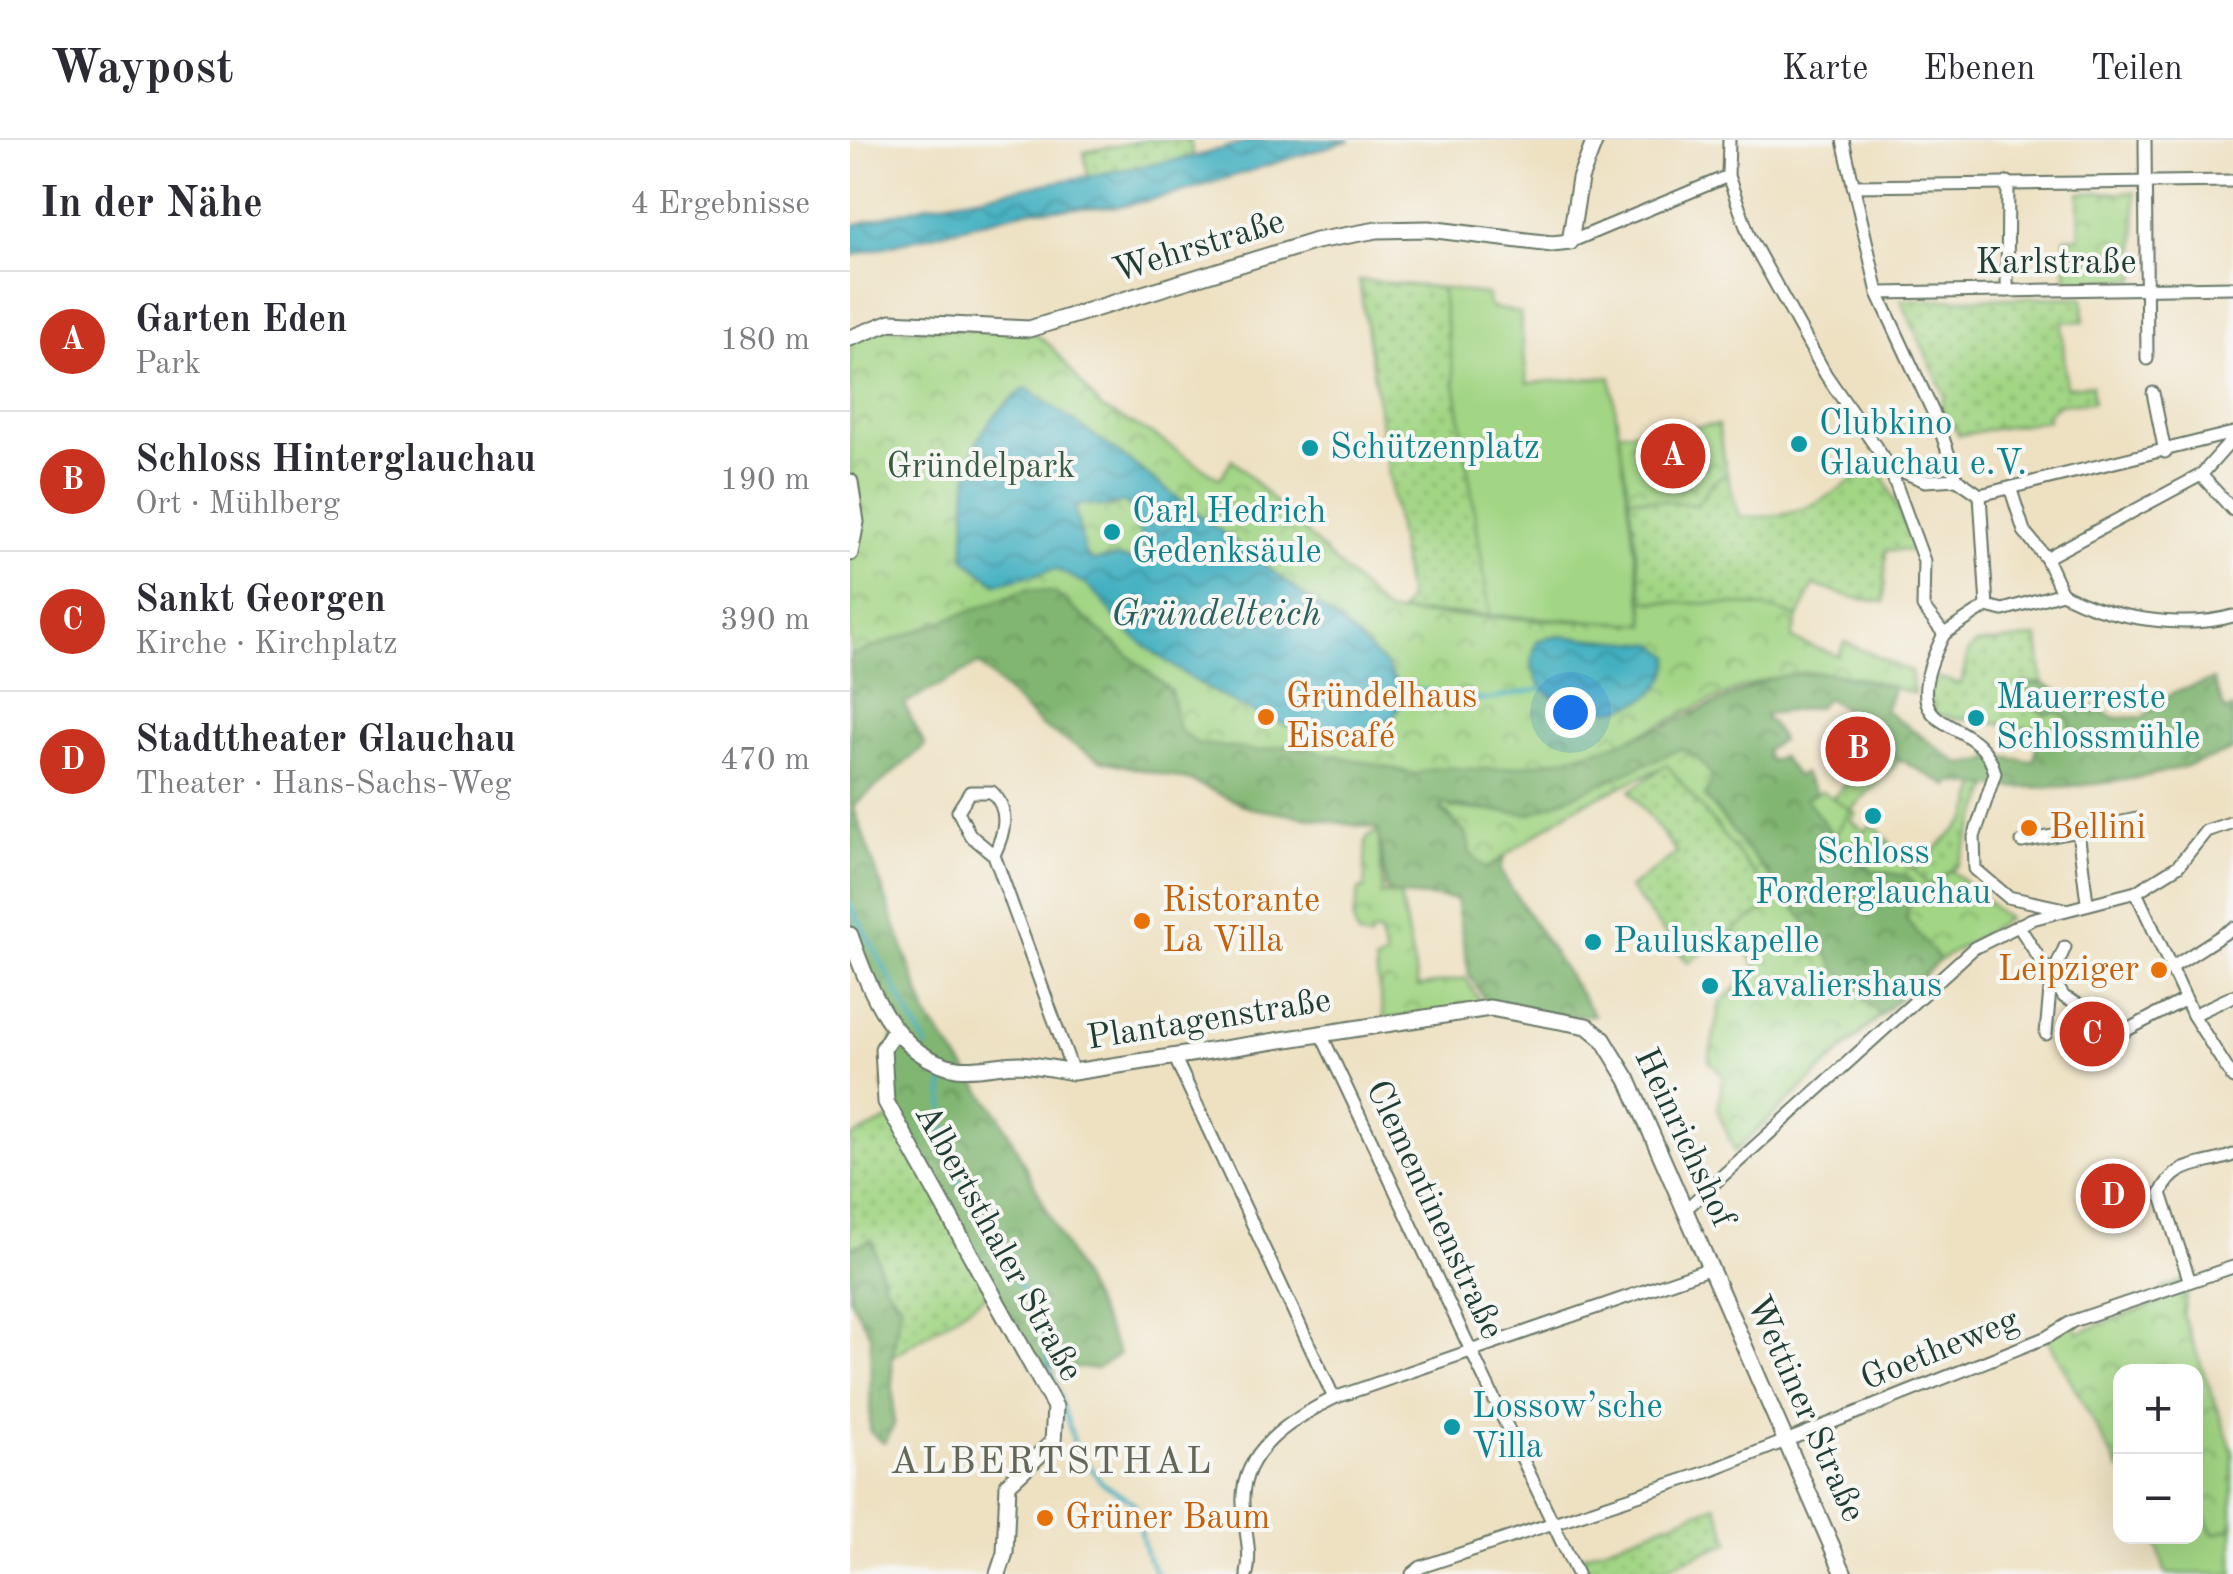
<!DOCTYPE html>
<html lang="de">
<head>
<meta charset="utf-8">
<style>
  body { margin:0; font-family:"Old Standard TT",serif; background:#f2f2f3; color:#2b2b33 }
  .controls { position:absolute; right:30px; bottom:30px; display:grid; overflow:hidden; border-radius:20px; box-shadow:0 10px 40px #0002 }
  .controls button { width:90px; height:90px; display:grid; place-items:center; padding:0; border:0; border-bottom:2px solid #e1e1e2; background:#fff; color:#2b2b33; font:50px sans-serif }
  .you { position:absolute; left:720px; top:572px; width:35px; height:35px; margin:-25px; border:8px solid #fff; border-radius:50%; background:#1a73e8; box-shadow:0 0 0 15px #1a73e833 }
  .badge { display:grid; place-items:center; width:65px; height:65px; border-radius:50%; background:#c8321e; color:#fff; font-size:32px; font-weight:700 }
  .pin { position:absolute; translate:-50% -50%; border:5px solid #fff; box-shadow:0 2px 10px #0006 }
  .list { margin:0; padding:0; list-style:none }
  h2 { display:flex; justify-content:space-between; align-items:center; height:130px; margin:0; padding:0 40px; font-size:42px }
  h2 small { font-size:32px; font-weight:400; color:#7c7c81 }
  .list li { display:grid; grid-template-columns:65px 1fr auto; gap:30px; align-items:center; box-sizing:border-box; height:140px; padding:0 40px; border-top:2px solid #e1e1e2 }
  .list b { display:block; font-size:38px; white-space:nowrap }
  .list p { margin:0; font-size:32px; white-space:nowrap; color:#7c7c81 }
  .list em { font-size:32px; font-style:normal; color:#7c7c81 }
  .map { position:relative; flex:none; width:1383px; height:1434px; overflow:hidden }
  header { display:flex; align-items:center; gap:60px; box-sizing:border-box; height:140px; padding:0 50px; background:#fff; border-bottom:2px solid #e1e1e2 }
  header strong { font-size:48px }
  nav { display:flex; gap:55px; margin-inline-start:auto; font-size:35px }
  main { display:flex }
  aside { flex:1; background:#fff }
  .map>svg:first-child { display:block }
</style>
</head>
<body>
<header>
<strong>Waypost</strong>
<nav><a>Karte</a><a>Ebenen</a><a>Teilen</a></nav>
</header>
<main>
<aside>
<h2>In der Nähe<small>4 Ergebnisse</small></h2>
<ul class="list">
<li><span class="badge">A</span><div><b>Garten Eden</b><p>Park</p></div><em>180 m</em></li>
<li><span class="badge">B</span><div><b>Schloss Hinterglauchau</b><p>Ort · Mühlberg</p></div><em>190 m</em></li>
<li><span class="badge">C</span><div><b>Sankt Georgen</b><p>Kirche · Kirchplatz</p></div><em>390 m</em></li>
<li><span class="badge">D</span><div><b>Stadttheater Glauchau</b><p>Theater · Hans-Sachs-Weg</p></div><em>470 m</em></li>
</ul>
</aside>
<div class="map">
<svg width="1383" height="1434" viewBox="0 0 1383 1434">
  <defs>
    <pattern id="grass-dots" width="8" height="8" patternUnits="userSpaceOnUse" patternTransform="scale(2.5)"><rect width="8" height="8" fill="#a2d584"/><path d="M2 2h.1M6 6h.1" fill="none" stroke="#83ae6d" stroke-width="1.8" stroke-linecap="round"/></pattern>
    <pattern id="forest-crowns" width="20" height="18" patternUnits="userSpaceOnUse" patternTransform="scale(2.5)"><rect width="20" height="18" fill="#81b672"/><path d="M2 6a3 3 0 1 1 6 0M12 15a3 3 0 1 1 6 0" fill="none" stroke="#69955e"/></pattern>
    <pattern id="park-crowns" width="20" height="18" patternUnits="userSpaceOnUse" patternTransform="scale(2.5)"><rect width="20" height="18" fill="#a2d584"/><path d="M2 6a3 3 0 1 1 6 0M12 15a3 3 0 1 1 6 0" fill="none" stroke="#83ae6d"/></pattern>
    <pattern id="water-waves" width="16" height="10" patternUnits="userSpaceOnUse" patternTransform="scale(2.5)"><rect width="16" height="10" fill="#43b0c1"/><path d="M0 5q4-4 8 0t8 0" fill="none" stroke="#37909e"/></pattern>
  </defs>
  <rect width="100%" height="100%" fill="#f6f6f2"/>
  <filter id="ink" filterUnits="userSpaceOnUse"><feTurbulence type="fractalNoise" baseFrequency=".01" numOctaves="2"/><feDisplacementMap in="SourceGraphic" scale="20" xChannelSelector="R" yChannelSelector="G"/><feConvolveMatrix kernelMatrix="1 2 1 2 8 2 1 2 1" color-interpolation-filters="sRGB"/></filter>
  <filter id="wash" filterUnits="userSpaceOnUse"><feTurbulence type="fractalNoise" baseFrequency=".0048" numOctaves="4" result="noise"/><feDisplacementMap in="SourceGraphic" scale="40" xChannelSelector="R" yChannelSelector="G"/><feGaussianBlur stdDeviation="2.25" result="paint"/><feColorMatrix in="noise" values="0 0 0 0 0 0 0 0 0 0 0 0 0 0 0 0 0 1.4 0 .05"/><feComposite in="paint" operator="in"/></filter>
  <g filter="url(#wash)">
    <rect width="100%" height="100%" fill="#eee1c2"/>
    <g fill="url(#grass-dots)" stroke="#60895c" stroke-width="2.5">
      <polygon points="297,0 340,0 343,17 238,36 234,12"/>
      <polygon points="509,140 591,148 640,475 550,472 558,460"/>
      <polygon points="1233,157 1234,181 1212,182 1216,247 1242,245 1243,262 1209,264 1198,273 1198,280 1109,295 1104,286 1098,288 1091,266 1095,256 1051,160"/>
      <path d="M1028 323 1066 411 1036 410 1034 462 1004 458 964 445 948 478C902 457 844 468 793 460L779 357 847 365 862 342 877 334 889 376C950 383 979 355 1028 323Z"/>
      <polygon points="1188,497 1193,544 1175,543 1220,580 1220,594 1086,575 1077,550 1078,535 1111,544 1118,512 1126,504"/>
      <polygon points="1031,611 1050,620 1001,670 981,659"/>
      <polygon points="817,624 926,762 838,823 779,748 827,713 780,651"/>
      <polygon points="1128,645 1140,647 1108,725 1071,754 1057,736 1118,679"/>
      <polygon points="45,977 142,1152 42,1217 51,1164 34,1144 22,1100 0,1109 0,998"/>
      <polygon points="866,1365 880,1402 800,1434 737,1434 729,1417"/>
    </g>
    <g fill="url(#forest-crowns)" stroke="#507a53" stroke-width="2.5">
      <path d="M178 449 205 453 321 551 329 589 408 611 439 605 527 623 556 633 587 625 625 629 745 610 813 587 926 536 974 532 1044 547 1035 570 1110 624 1136 621 1141 616 1184 621 1188 592 1220 594V580L1207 572 1195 574 1177 565 1175 543 1193 544 1266 578 1293 577 1322 553 1363 540 1375 571 1383 568V610C1295 645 1195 655 1101 642L1099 646 1031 610 1003 587 1009 577 976 558 968 567 916 574V581L921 582 931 600 916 610 917 618 922 621 931 616 947 637 953 633 966 653 956 658 987 702 1022 730 1057 736 1071 754 1058 767 1057 780 1090 820 885 1011 868 971 873 935 859 920 870 864 907 827 888 798 957 784 855 656 838 611 681 674 592 665 591 670 617 695 636 729 655 717 651 728 654 737 744 875 694 876 640 868 619 834 606 759 537 754 528 689 400 668 341 641 250 620 191 586 129 524 54 564 75 606 3 666 78 878 150 976 269 1214 246 1229 182 1225 33 948 45 888 0 795V516Z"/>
      <polygon points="22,1100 34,1144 51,1164 42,1217 44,1285 34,1303 20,1292 21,1196 0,1159 0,1109"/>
    </g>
    <g fill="url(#park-crowns)" stroke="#60895c" stroke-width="2.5">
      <polygon points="1285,52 1286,140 1216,141 1215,98 1230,97 1229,53"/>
      <path d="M16 188 179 189 201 206 251 268 302 294 370 339 382 319 536 473 795 484 793 460C844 468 902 456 948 478L942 499 988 516 995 502 1061 532 1064 554C1030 543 988 529 952 533 880 540 816 590 746 610 709 620 664 630 626 629 602 629 589 623 567 634L439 605 408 611 346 603 329 589 321 551 205 453 178 449 0 516V198Z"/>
      <polygon points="868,285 877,334 862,342 847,365 779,357 768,292"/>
      <polygon points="830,609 846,616 863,637 855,657 970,800 985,828 1030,875 885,1011 868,971 873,935 859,920 870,864 907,827 883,791 926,761 817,625 724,668 636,729 620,713 617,695 591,667 596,663 601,668 681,674"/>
      <polygon points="1001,670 1006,673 1001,681 1016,691 1022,683 1079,746 1101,730 1157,779 1090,820 1057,780 1058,767 1070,754 1057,736 1022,730 984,696"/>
      <polygon points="528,690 533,754 550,755 568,847 616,838 634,869 534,879 525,823 536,817 529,793 521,793 520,799 508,796 503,781 509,749 514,750 516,699"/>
      <polygon points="1339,1139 1333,1175 1383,1312 1383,1388 1364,1394 1346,1361 1346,1232 1270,1232 1270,1331 1197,1197 1223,1181 1228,1193 1316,1160 1312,1149"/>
    </g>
    <g fill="#a2d584" stroke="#60895c" stroke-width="2.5">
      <polygon points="591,148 638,155 639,167 670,173 677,243 761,237 795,484 640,475"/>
      <polygon points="972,651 1001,670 984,696 956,658"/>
      <polygon points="1346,1361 1364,1394 1383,1388 1383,1434 1316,1434 1305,1397 1346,1396"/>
    </g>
    <g fill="url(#water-waves)" stroke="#31767a" stroke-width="2.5" fill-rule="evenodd">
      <polygon points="402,0 500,0 322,55 272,66 180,70 0,116 0,86 77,65 343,17"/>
      <path d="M176 248 268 312 490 483 535 524 553 553C549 579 536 584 513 591 442 610 332 537 280 493 265 480 255 460 239 447 230 440 216 435 206 429L146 444 114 418C119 340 105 299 176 248ZM275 362 284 371 296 415 288 421 265 417 242 421 235 414 225 369 231 364 255 367Z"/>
      <path d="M709 496 805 504 821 516C813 603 651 575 688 500Z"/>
    </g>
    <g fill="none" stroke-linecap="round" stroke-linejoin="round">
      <g stroke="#43b0c1" stroke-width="4">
        <polyline points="572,550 634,560 692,549"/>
        <polyline points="0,764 77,907"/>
        <polyline points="93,932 95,1013 142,1102 180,1161 225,1305 251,1342 284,1363 297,1417 307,1434"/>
      </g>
    </g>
  </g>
  <g filter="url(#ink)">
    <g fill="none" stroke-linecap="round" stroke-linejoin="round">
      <g stroke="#677666" stroke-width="15">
        <g id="street">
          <polyline points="879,0 878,36 900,98 976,235 1039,326 1074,421 1073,467 1094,494"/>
          <polyline points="993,0 1028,153 1088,283 1107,339"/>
          <polyline points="1295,0 1297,219"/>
          <polyline points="1003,46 1383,41"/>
          <polyline points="720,102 878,36"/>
          <polyline points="1157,151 1158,42"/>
          <polyline points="1028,153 1383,147"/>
          <polyline points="1303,253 1315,312"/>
          <polyline points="1039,326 1075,341 1107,339 1130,355 1383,293"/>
          <polyline points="1351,335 1383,370"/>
          <polyline points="1161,350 1174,391 1196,418 1212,453"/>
          <polyline points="1130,355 1137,466"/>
          <polyline points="1196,418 1351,335 1383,299"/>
          <path d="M1137 466 1153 470 1212 453C1257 478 1334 490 1383 476"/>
          <path d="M1094 494C1037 608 1128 566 1145 633L1124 697 1125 729 1158 757 1214 769"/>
          <polyline points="1094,494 1137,466"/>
          <polyline points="1228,691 1287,679"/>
          <polyline points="1172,702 1228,691 1237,762"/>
          <path d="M144 715C154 694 161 671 142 652H120L108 671 120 695 144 715 223 932"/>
          <polyline points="1286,752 1343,875 1383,938"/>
          <polyline points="1168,785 1214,857 1277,890 1336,859"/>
          <polyline points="1321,828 1383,788"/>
          <polyline points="1343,875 1383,856"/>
          <polyline points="470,892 727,1434"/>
          <polyline points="1196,894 1201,839 1215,807"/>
          <polyline points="324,916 484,1258"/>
          <polyline points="837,1068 1124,808 1182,779 1286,752 1328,726 1356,691 1383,682"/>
          <path d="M1339 1139 1311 1053C1326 1020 1353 1027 1383 1015"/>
          <path d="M397 1434C402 1410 394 1389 393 1364 390 1311 442 1279 484 1258L861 1128"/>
          <polyline points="562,1434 571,1427 860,1331 1197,1197 1223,1181 1383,1127"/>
        </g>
      </g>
      <g stroke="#677666" stroke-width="19">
        <g id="secondary">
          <polyline points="0,198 41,182 179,189 466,101 527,90 578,89 702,104 720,102 730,39 745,0"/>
          <polyline points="0,342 6,382 0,413"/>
          <path d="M0 795C17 845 44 918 107 928 127 931 148 924 169 924 187 925 206 929 223 932L640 868 737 886 753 899 778 940 994 1434"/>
          <polyline points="45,889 33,909 36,962 205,1267 203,1302 158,1344 155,1413 148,1434"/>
        </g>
      </g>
      <use href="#street" stroke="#fff" stroke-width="11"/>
      <use href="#secondary" stroke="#fff" stroke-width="15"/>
    </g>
  </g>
  <g fill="#0f9aa8" stroke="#f6f6f2" stroke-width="4">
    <circle cx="949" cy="304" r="10"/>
    <circle cx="460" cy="308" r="10"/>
    <circle cx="262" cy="392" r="10"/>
    <circle cx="1126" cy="578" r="10"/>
    <circle cx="1023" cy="676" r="10"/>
    <circle cx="743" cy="802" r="10"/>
    <circle cx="860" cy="846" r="10"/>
    <circle cx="602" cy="1287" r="10"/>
  </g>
  <g fill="#e8710a" stroke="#f6f6f2" stroke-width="4">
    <circle cx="416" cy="577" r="10"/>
    <circle cx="1179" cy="688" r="10"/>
    <circle cx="292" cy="781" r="10"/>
    <circle cx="1309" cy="830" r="10"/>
    <circle cx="195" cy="1378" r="10"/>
  </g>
  <g text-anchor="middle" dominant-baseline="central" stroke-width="8" stroke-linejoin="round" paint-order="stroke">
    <g font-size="35" fill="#1f3d34" stroke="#f6f6f2">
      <text transform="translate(349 107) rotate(-17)">Wehrstraße</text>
      <text x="1206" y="123">Karlstraße</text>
      <text transform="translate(359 880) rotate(-9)">Plantagenstraße</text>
      <text transform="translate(834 998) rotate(65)">Heinrichshof</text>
      <text transform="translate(584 1070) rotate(65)">Clementinenstraße</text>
      <text transform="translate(148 1103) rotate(61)">Albertsthaler Straße</text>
      <text transform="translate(1090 1210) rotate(-22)">Goetheweg</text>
      <text transform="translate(955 1269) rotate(66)">Wettiner Straße</text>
    </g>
    <g font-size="35" fill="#0d838f" stroke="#f6f6f2" text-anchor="start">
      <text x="969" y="284">Clubkino<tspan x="969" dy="40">Glauchau e.V.</tspan></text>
      <text x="480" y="308">Schützenplatz</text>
      <text x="282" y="372">Carl Hedrich<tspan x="282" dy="40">Gedenksäule</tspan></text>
      <text x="1146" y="558">Mauerreste<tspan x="1146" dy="40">Schlossmühle</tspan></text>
      <text x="1023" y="713" text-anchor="middle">Schloss<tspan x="1023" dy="40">Forderglauchau</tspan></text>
      <text x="763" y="802">Pauluskapelle</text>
      <text x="880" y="846">Kavaliershaus</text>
      <text x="622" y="1267">Lossow’sche<tspan x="622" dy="40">Villa</tspan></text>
    </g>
    <g font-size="35" fill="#395b44" stroke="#f6f6f2">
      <text x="131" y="327">Gründelpark</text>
    </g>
    <g font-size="35" fill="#c56008" stroke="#f6f6f2" text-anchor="start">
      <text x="436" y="557">Gründelhaus<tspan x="436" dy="40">Eiscafé</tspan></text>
      <text x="1199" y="688">Bellini</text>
      <text x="312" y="761">Ristorante<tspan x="312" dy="40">La Villa</tspan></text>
      <text x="1289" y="830" text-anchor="end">Leipziger</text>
      <text x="215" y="1378">Grüner Baum</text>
    </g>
    <g font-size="38" font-style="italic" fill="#2a605e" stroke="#f6f6f2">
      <text x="366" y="475">Gründelteich</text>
    </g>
    <g font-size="38" letter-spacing="2.5" fill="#646757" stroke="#f6f6f2">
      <text x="202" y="1323">ALBERTSTHAL</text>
    </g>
  </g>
</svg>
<div class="controls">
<button>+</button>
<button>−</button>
</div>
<div class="you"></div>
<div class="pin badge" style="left:823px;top:316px">A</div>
<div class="pin badge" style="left:1008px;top:609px">B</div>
<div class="pin badge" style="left:1242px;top:894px">C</div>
<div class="pin badge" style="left:1263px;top:1056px">D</div>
</div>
</main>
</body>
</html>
